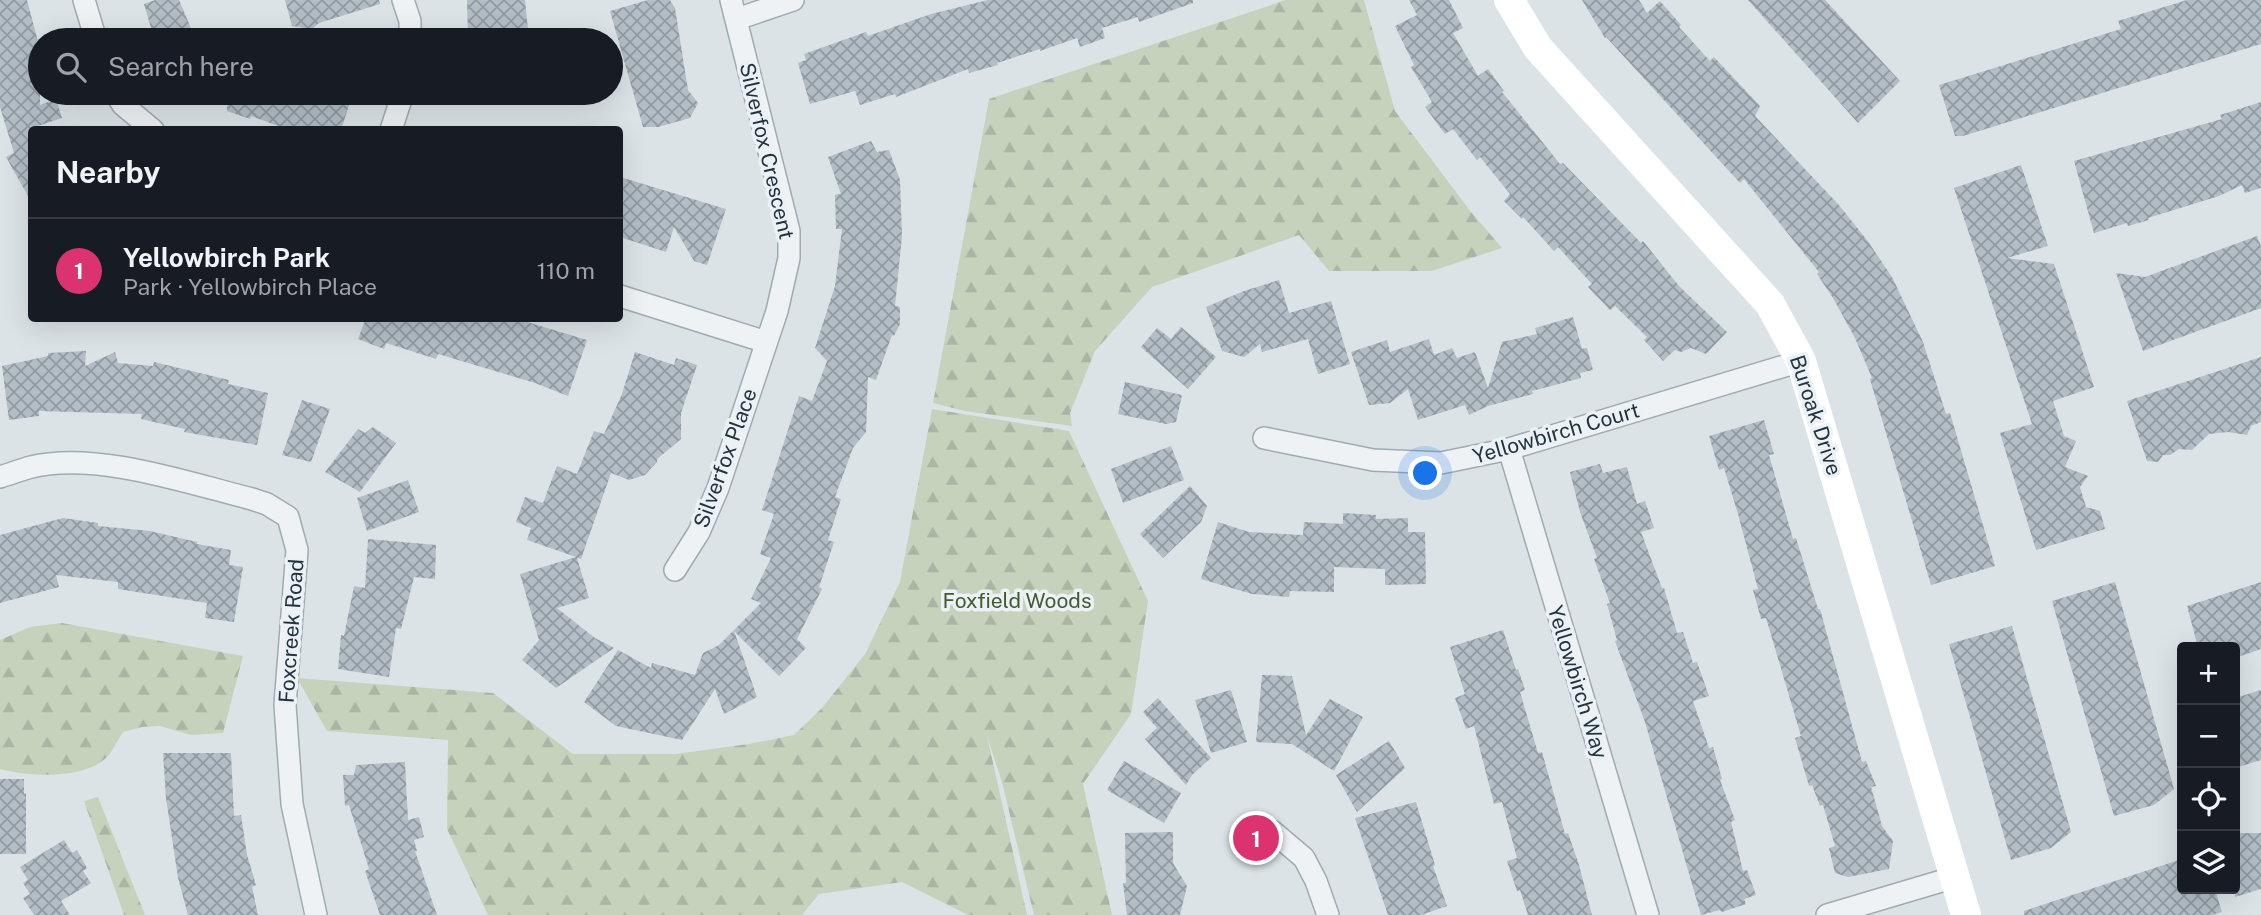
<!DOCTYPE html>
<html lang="en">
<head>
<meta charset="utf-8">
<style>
  body { margin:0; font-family:"Public Sans",sans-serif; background:#242831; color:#f1f3f6 }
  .controls { position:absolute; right:21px; bottom:21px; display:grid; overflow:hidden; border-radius:7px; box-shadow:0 7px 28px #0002 }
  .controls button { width:63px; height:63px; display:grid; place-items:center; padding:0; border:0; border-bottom:2px solid #363941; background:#171b24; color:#f1f3f6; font:35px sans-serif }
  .you { position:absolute; left:1426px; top:474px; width:24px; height:24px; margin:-18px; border:5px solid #fff; border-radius:50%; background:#1a73e8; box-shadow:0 0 0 10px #1a73e833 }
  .badge { display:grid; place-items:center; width:46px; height:46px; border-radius:50%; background:#da3370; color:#fff; font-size:23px; font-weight:700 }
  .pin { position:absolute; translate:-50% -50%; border:4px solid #fff; box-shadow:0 2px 7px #0006 }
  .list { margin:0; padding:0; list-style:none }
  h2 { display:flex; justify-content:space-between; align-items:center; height:91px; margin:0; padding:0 28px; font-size:30px }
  h2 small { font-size:23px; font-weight:400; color:#9ea1a6 }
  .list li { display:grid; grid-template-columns:46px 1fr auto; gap:21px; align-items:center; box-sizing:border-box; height:105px; padding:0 28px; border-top:2px solid #363941 }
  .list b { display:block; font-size:26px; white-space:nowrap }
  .list p { margin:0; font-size:23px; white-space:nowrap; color:#9ea1a6 }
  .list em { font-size:23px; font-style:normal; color:#9ea1a6 }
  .icon { flex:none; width:38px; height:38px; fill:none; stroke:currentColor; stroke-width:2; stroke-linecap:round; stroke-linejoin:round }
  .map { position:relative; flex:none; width:2261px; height:915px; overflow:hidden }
  .search { position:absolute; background:#171b24; box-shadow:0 7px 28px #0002; left:28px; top:28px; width:595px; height:77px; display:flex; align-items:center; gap:18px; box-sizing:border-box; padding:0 24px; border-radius:38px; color:#9ea1a6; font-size:26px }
  .panel { position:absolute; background:#171b24; box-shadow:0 7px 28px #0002; left:28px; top:126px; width:595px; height:196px; border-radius:7px }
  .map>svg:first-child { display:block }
</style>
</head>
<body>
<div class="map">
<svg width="2261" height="915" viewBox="0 0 2261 915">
  <defs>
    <pattern id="forest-firs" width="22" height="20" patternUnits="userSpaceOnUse" patternTransform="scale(1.75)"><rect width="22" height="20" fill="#c6d2bc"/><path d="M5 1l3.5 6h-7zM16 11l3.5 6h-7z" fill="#aab5a3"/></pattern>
    <pattern id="building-cross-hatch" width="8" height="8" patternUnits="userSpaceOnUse" patternTransform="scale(1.75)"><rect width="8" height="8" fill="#b2bdc5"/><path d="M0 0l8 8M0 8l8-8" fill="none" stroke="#919aa1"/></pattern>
  </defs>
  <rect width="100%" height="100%" fill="#dbe3e7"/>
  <g fill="url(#forest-firs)">
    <polygon points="1286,0 1364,0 1395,111 1471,212 1502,248 1432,271 1329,271 1299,235 1152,287 1095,351 1070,413 1072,426 965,411 933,403 989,99"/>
    <polygon points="932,409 1069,431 1148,601 1131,714 1083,784 1112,915 1034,915 1002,782 987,736 1027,915 968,915 902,882 819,894 802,915 488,915 447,829 448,740 327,731 297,678 493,693 573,754 675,754 749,744 794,735 822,708 865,654 900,582"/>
    <path d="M62 623 243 656 223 733 191 735 160 726 142 727 123 732C118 739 114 749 108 756 85 780 30 777 0 769V640L30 627Z"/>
    <polygon points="98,797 145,915 124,915 84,801"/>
  </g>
  <g fill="url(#building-cross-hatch)">
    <polygon points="0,0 27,0 40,49 40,105 56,99 62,118 32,128 32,203 6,157 14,153 0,107"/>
    <polygon points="155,0 179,0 196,40 142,40 151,28 144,4"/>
    <polygon points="285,0 379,0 380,4 319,23 312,29 292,26"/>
    <polygon points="467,0 525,0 529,40 468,40"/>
    <polygon points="648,0 670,0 675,8 688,90 698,103 690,118 658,127 643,127 610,11"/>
    <polygon points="988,0 1193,0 1193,3 1139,22 1138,17 1102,28 1105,38 1080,47 1077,38 1040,51 1040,49 997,63 998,65 969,73 968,69 896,97 895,94 860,105 855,91 810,104 798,63 806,60 804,54 866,32 868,36 931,14"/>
    <polygon points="1409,0 1449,0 1463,28 1453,33 1478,76 1488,69 1504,91 1502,92 1560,164 1563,163 1641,243 1643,241 1679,286 1727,332 1706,354 1691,348 1681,352 1675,350 1663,361 1644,340 1647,337 1615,306 1610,310 1588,287 1592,284 1558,247 1554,251 1523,217 1522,219 1504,201 1510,194 1480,157 1477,160 1453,129 1445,134 1425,107 1432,102 1411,67 1414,65 1395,26 1417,15"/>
    <polygon points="1582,0 1639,0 1647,13 1660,1 1681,25 1679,27 1710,61 1714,57 1760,106 1755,116 1838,204 1867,240 1892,277 1923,342 1946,414 1950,413 1995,566 1931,585 1870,379 1872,378 1855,338 1833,298 1817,274 1819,272 1744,179 1740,183 1606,37 1605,38"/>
    <polygon points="1748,0 1825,0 1900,81 1858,123"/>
    <polygon points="2187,0 2261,0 2261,44 1963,136 1955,136 1939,85 2121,29 2118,21"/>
    <polygon points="228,93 353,93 341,130 289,130 251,116 250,119 227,111"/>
    <polygon points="2261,102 2261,188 2245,193 2242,185 2219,196 2148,218 2149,220 2128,226 2127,223 2094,233 2074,161 2222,119 2220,115"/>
    <polygon points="871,141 877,152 889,150 900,180 902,236 895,306 900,307 900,324 894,336 892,335 876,380 868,377 866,432 853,448 835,497 841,499 828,540 834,542 819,587 822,589 797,639 806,648 779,676 734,631 757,697 724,714 715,689 682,740 616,726 584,702 618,650 651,668 652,663 695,675 703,653 719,645 761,603 751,599 771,558 760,554 774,514 762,510 799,396 812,401 827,361 815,348 835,286 842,229 836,229 835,195 841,194 828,157"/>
    <polygon points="2021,165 2048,246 2007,258 2054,264 2094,387 2053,401 2064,436 2076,441 2065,467 2088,476 2080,487 2086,507 2100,511 2105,529 2036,550 2000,433 2032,424 1954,188"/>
    <polygon points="620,177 726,209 707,265 694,261 674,227 666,252 620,237"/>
    <polygon points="2257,236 2261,246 2261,308 2143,351 2116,273 2145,277"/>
    <polygon points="1279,280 1289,313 1331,301 1350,364 1318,374 1308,339 1262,352 1260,344 1244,357 1222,351 1206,307 1244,291"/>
    <polygon points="1573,317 1582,349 1587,348 1593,370 1580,373 1581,378 1532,391 1533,394 1488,406 1469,415 1465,405 1418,420 1408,389 1390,403 1369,405 1351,352 1387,340 1390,352 1429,339 1434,355 1452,348 1457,358 1475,352 1488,388 1502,342 1537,334 1535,328"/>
    <polygon points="366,318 514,318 587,340 568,396 535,383 438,354 436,359 386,343 384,349 358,339"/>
    <polygon points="1181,327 1216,357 1188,389 1141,347 1157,328 1171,339"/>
    <polygon points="86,351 85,366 115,352 118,363 153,366 154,362 229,380 228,384 268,393 257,445 184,432 185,429 141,419 142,414 39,411 39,416 9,420 2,366 48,356 48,353"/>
    <polygon points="635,352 674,365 676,358 697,365 681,413 681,439 657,459 657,462 645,475 629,480 611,473 581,559 577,558 589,598 557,608 595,638 614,648 556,688 522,660 539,640 520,574 576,557 527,540 531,528 516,522 525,497 543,503 557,466 577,474 594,431 604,434 622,394"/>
    <polygon points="2261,357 2261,422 2251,426 2247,435 2228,432 2209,434 2192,450 2179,449 2170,455 2163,455 2158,462 2147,461 2127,401"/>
    <polygon points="1125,382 1182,395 1176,422 1166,424 1118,414"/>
    <polygon points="302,400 330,409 311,462 282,455"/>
    <polygon points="1764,420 1774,454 1769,455 1793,539 1796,538 1818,609 1820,609 1862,762 1866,761 1876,786 1871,787 1882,826 1893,841 1889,869 1848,877 1835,873 1829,848 1835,846 1823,805 1820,806 1812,785 1809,786 1795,738 1801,736 1766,618 1761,619 1753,590 1758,589 1738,514 1724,468 1719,470 1709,436"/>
    <polygon points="373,427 396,443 360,492 325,472 358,429 365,433"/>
    <polygon points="1171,446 1184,480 1123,503 1111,469"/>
    <polygon points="1600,464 1603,473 1627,467 1637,504 1645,501 1654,528 1641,532 1662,588 1664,588 1677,633 1683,632 1693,663 1697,662 1709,696 1693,701 1709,748 1713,747 1722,779 1720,780 1735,820 1731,822 1743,871 1747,870 1756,895 1744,899 1746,904 1722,912 1720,910 1701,915 1645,722 1615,641 1617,640 1607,604 1610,603 1594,559 1597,558 1580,512 1570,472"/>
    <polygon points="408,480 419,512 367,531 357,498"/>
    <polygon points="1190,486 1207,506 1201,522 1163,558 1140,534"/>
    <polygon points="1343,513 1376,515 1376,519 1408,518 1408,532 1425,532 1426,584 1385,585 1385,569 1334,567 1334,592 1290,591 1289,597 1252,594 1201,579 1218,522 1249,532 1303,535 1304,522 1343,524"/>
    <polygon points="63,518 98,523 98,526 150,531 197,542 197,544 231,550 229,565 243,567 234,622 205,618 207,603 118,589 118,582 56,575 59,587 0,603 0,535"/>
    <polygon points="368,539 436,545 435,579 414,577 401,629 396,628 389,677 338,669 341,635 344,636 354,586 365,588"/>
    <polygon points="2115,582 2174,789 2154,805 2114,816 2052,601"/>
    <polygon points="2261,582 2261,649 2235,658 2235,647 2198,647 2187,606"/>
    <polygon points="2012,626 2071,832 2051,848 2011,860 1949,644"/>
    <polygon points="1503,630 1516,670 1518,669 1525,690 1520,692 1538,753 1542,752 1565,834 1568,833 1579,865 1592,915 1528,915 1520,890 1517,891 1507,861 1517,858 1502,802 1494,804 1474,726 1466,729 1455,698 1465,694 1450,647"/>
    <polygon points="1262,675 1292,676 1306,735 1330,699 1363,717 1334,771 1292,744 1256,742"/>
    <polygon points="1231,690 1247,742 1211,753 1195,700"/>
    <polygon points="2261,690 2261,760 2235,768 2235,698"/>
    <polygon points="1158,698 1211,758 1192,775 1186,785 1145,739 1157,728 1143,712"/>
    <polygon points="1389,741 1405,768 1357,812 1336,775"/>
    <polygon points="163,753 231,753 234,816 241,815 247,855 256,885 252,887 258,915 188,915 178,878 166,798"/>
    <polygon points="1124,761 1181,793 1164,823 1107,790"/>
    <polygon points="405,762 408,820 419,817 424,837 414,840 417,851 415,851 437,915 380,915 365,871 369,869 349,805 345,806 343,775 354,775 356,765"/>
    <polygon points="0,779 24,779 24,794 26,793 26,854 0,854"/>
    <polygon points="1416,802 1435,865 1433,866 1447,906 1421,915 1388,915 1355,818"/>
    <polygon points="1173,832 1173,863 1187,886 1180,915 1127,915 1123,883 1126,883 1125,833"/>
    <polygon points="2235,833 2261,833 2261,889 2235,897"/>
    <polygon points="64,840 72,853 77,850 87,868 83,871 91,883 61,901 70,915 34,915 23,898 30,894 23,883 28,880 20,867"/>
    <polygon points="2182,859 2182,889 2215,889 2222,912 2212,915 2024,915 2024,911"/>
  </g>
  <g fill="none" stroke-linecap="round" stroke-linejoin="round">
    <g stroke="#a0abb1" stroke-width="24">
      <g id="street">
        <polyline points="84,0 96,40"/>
        <polyline points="403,0 410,21 410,40"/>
        <polyline points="737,19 793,0"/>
        <polyline points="115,93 123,105 153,130"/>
        <polyline points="391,130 403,93"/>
        <polyline points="620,296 766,342"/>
        <polyline points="1264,438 1373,460 1441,463 1509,449 1801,361"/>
        <polyline points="1509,449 1648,915"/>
        <path d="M0 477C10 474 20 470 31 467 96 451 188 483 252 499L267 504 288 517 297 550 285 705 292 804 316 915"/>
        <polyline points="675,570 699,532 718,488 777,311 789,258 789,231 731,0"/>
        <polyline points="1272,831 1304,858 1316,881 1328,915"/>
        <polyline points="1827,915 1955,877"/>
      </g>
    </g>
    <use href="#street" stroke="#eef2f5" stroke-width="21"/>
    <polyline stroke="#fff" stroke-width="30" points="1509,0 1538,48 1770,304 1801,361 1966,915"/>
  </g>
  <g text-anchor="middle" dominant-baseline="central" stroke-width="7" stroke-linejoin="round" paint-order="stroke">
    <g font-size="21" fill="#24343f" stroke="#ebf1f5">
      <text transform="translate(767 151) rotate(77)">Silverfox Crescent</text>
      <text transform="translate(1816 415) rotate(72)">Buroak Drive</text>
      <text transform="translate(1556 433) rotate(-16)">Yellowbirch Court</text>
      <text transform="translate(725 458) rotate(-70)">Silverfox Place</text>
      <text transform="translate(291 631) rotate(-86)">Foxcreek Road</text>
      <text transform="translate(1578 682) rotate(73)">Yellowbirch Way</text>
    </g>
    <g font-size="21" fill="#425c30" stroke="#ebf1f5">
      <text x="1017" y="600">Foxfield Woods</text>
    </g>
  </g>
</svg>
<div class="controls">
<button>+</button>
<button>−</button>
<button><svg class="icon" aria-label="locate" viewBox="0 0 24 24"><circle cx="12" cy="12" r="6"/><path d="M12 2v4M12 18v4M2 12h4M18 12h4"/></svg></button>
<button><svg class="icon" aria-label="layers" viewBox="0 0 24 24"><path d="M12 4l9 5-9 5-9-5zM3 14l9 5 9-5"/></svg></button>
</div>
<div class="you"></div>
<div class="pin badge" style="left:1256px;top:838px">1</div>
<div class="search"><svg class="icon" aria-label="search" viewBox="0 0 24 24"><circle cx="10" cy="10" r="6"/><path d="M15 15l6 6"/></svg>Search here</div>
<section class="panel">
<h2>Nearby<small></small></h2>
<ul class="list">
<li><span class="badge">1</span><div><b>Yellowbirch Park</b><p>Park · Yellowbirch Place</p></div><em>110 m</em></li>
</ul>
</section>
</div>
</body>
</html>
